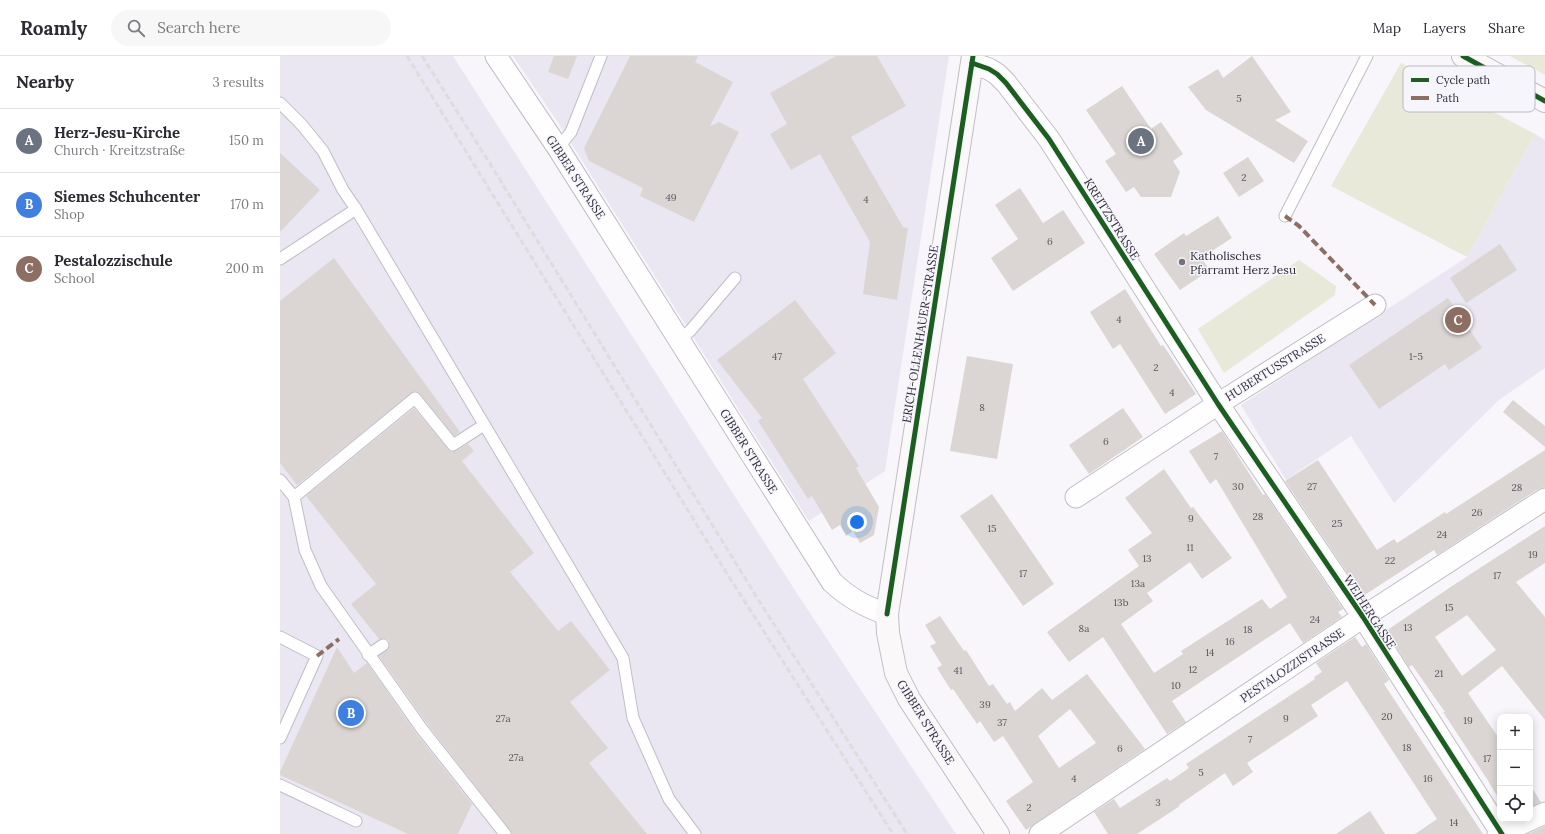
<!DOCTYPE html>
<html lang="en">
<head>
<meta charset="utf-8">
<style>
  body { margin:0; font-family:Lora,serif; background:#f7f7f7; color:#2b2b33 }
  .controls { position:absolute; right:12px; bottom:12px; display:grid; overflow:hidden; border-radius:8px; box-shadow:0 2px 10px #0003 }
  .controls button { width:36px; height:36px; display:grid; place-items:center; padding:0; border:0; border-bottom:1px solid #e1e1e2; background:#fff; color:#2b2b33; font:20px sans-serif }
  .you { position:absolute; left:577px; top:466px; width:14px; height:14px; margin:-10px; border:3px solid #fff; border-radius:50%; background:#1a73e8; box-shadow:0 0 0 6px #1a73e833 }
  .badge { display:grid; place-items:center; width:26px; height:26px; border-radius:50%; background:#b45309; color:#fff; font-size:13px; font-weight:700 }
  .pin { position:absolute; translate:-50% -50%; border:2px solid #fff; box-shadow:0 1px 4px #0006 }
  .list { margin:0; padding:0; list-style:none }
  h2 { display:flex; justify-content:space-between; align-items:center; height:52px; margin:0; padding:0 16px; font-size:17px }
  h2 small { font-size:13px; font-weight:400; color:#7c7c81 }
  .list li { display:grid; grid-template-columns:26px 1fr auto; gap:12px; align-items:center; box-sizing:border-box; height:64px; padding:0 16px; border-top:1px solid #e1e1e2 }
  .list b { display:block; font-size:15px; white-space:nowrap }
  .list p { margin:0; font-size:13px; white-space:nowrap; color:#7c7c81 }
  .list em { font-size:13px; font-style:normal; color:#7c7c81 }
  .icon { flex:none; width:22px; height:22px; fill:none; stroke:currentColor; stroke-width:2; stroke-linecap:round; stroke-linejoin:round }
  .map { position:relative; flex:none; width:1265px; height:778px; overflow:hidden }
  header { display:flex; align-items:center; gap:24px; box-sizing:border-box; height:56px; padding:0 20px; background:#fff; border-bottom:1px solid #e1e1e2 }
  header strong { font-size:19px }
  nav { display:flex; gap:22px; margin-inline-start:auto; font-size:14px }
  .search { width:280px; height:36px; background:#f7f7f7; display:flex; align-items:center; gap:10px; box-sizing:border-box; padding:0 14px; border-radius:22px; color:#7c7c81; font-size:15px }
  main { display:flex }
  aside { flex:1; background:#fff }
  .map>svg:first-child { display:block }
</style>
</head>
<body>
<header>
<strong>Roamly</strong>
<div class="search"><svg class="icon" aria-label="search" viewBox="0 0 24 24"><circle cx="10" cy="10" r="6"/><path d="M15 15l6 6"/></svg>Search here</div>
<nav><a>Map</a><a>Layers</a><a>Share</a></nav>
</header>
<main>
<aside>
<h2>Nearby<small>3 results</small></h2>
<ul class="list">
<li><span class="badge" style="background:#6b7280">A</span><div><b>Herz-Jesu-Kirche</b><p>Church · Kreitzstraße</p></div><em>150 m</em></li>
<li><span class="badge" style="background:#3f7fe0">B</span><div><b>Siemes Schuhcenter</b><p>Shop</p></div><em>170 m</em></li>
<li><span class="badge" style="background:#8d6e63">C</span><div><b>Pestalozzischule</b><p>School</p></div><em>200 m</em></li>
</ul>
</aside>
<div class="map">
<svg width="1265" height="778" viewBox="0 0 1265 778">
  <rect width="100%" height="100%" fill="#f8f6fb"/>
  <g fill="#eae7f2">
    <polygon points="0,0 173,0 518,539 676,778 0,778"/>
    <polygon points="233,0 669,0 605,415 529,465 277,65"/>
    <polygon points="1255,78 1265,84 1265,312 1219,344 1114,447 1071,380 1006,424 961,349 1187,201"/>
  </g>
  <g fill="#e8e9d8">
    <polygon points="1230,0 1265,0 1265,19"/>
    <polygon points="1121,7 1255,78 1187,201 1051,130"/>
    <polygon points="1019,204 1056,230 1055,239 944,317 918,273"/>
  </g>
  <g fill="#dbd6d3" fill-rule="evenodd">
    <polygon points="274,0 297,0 288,23 268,16"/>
    <polygon points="350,0 418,0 415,6 453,26 430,70 439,66 459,76 414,166 360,140 363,132 309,105 304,92"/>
    <polygon points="556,0 597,0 626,50 571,81 623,171 628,172 617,244 583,238 590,186 540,98 511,114 490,78 507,68 490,37"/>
    <polygon points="972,0 1011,56 995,64 1028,85 1014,107 926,54 908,31 938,13 943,22"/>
    <polygon points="842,30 871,73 881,66 903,98 893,105 900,116 891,141 861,141 854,131 846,136 825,105 836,98 806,54"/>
    <polygon points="0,97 40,134 0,176"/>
    <polygon points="968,101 984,125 959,141 943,117"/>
    <polygon points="740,132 763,167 783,154 805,187 733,235 711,202 738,183 715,149"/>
    <polygon points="938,160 952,182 921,202 930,214 900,234 874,198 904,177 906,180"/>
    <polygon points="1220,188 1237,214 1186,247 1170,222"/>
    <polygon points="54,202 180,376 174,380 140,338 134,335 17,429 0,407 0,245"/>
    <polygon points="845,233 881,290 883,289 916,338 885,358 840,288 833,293 810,256"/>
    <polygon points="1168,242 1202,292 1169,314 1165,308 1099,353 1069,309"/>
    <polygon points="515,244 556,297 523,323 579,410 576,412 599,451 594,479 580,487 573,475 566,480 560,469 552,474 532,440 528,443 478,365 482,362 437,304"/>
    <polygon points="687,300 733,308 717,403 670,395"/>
    <polygon points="1233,344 1265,370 1265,391 1223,356"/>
    <polygon points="134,352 170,395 176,395 188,388 194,395 182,405 254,497 230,516 278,575 291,565 330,614 290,646 328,692 309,707 367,778 232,778 230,774 148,669 99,600 109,592 109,585 106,583 99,583 71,548 96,528 26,440"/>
    <polygon points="843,352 863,381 809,418 789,389"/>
    <polygon points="942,375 983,439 985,438 1063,553 1058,556 1062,561 1023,587 1010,567 931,619 892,645 906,666 887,678 823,581 789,606 767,576 859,510 848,494 872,477 845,442 884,413 911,452 913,451 952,502 922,523 910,506 867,537 873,545 841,568 874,617 903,598 901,595 982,543 990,553 1007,541 936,423 930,428 909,395"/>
    <polygon points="1265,394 1265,431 1258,433 1157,499 1154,494 1083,540 1005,425 1038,404 1097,494 1114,483 1117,487 1165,456 1166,458"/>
    <polygon points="712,438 774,528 743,550 680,460"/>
    <path d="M1265 470V507L1236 526 1265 561V664L1222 610 1188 637 1220 684V745L1207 723 1163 656H1165L1132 609 1129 611 1106 575 1172 530ZM1187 559 1216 594 1182 620 1155 581Z"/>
    <path d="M660 560 684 595 686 594 709 630 713 628 727 648 730 646 735 655 762 632 772 644 807 618 865 693 746 774 726 745 753 726 723 680 714 686 700 665 697 668 673 633 671 634 657 612 662 609 650 590 656 587 645 569ZM790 653 816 687 779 712 758 680Z"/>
    <polygon points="1075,581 1082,591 1086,588 1109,624 1104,628 1203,778 1135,778 1157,763 1067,625 1031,649 1038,660 967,707 973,716 953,730 945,717 899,749 900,750 857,778 828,778 814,756 834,743 840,752 887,722 890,725 909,712 906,708 1035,623 1034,621 1042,616 1036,607"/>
    <polygon points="57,591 74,617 87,607 136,677 192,748 178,778 128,778 0,719 0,716"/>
    <polygon points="1250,729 1261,746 1250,751"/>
    <polygon points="1090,755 1105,778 1056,778"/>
    <polygon points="1265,770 1265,778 1247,778"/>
  </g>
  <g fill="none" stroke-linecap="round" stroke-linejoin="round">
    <g stroke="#c0bdc6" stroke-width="13">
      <g id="lane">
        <polyline points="0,47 22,69 43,95 63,134 76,153 343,602 353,662 389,743 415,778"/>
        <polyline points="278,92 291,76 321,0"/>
        <polyline points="1005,160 1087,0"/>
        <polyline points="0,203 76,153"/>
        <polyline points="399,284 410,275 455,222"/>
        <polyline points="0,424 14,441 135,342 173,389 204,369"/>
        <polyline points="14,441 25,494 41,530 142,673 225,778"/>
        <polyline points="0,581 37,600 0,682"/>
        <polyline points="88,599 103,589"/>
        <polyline points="0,729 76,765"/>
      </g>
    </g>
    <g stroke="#c0bdc6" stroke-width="23">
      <g id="street">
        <path d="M216 0 278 92 552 526C569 542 585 551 607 558"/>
        <polyline points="692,7 709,13 717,18 726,27 769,83 938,348 1083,561 1222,778"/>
        <polyline points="796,441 938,348 1095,249"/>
        <polyline points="760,778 1083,561 1265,443"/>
        <polyline points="1218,778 1265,757"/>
      </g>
    </g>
    <g stroke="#c0bdc6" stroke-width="24">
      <g id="secondary">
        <polyline points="693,0 607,558 608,577 616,617 629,643 718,778"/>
        <polyline points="1183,0 1265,45"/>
      </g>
    </g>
    <use href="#lane" stroke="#fefefe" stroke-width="11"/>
    <use href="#street" stroke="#fefefe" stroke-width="21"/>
    <use href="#secondary" stroke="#fbf8f9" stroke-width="22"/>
    <g stroke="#dedcdf" stroke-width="3" stroke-dasharray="6 3" stroke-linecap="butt">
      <polyline points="127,0 451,524 613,778"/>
      <polyline points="142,0 209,106 481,548 627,778"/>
    </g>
    <g stroke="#8d6e63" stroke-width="4" stroke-dasharray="8 4" stroke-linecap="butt">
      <polyline points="1005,160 1019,170 1095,249"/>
      <polyline points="37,600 59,583"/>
    </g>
    <g stroke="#f7f5fc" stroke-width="8">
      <g id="cycleway">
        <polyline points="1183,0 1265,45"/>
        <polyline points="692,7 709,13 717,18 726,27 769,83 938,348 1083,561 1222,778"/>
        <polyline points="607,558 693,0"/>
      </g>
    </g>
    <use href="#cycleway" stroke="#1b5e20" stroke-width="5"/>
  </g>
  <circle fill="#76737d" stroke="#f7f5fc" stroke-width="1.5" cx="902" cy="206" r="4"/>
  <g text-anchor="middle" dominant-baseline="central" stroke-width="3" stroke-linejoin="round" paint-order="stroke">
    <g font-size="10" fill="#5b5760">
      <text x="959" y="42">5</text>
      <text x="964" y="121">2</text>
      <text x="391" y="141">49</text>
      <text x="586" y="143">4</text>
      <text x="770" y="185">6</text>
      <text x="839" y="263">4</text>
      <text x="497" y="300">47</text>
      <text x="1136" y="300">1-5</text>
      <text x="876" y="311">2</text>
      <text x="892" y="336">4</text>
      <text x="702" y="351">8</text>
      <text x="826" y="385">6</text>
      <text x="936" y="400">7</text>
      <text x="958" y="430">30</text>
      <text x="1032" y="430">27</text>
      <text x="1237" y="431">28</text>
      <text x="1197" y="456">26</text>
      <text x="978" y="460">28</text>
      <text x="911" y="462">9</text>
      <text x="1057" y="467">25</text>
      <text x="712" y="472">15</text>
      <text x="1162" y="478">24</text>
      <text x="910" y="491">11</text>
      <text x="1253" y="498">19</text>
      <text x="867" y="502">13</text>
      <text x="1110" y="504">22</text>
      <text x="743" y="517">17</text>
      <text x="1217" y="519">17</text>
      <text x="858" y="527">13a</text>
      <text x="841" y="546">13b</text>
      <text x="1169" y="551">15</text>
      <text x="1035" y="563">24</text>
      <text x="1128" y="571">13</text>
      <text x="804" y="572">8a</text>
      <text x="968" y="573">18</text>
      <text x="950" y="585">16</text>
      <text x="930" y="596">14</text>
      <text x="913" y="613">12</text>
      <text x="678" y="614">41</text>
      <text x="1159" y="617">21</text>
      <text x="896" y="629">10</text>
      <text x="705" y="648">39</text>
      <text x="1107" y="660">20</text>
      <text x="223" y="662">27a</text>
      <text x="1006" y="662">9</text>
      <text x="1188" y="664">19</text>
      <text x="722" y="666">37</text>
      <text x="970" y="683">7</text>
      <text x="1127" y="691">18</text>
      <text x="840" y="692">6</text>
      <text x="236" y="701">27a</text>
      <text x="1207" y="702">17</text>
      <text x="921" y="716">5</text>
      <text x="794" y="722">4</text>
      <text x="1148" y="722">16</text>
      <text x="878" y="746">3</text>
      <text x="749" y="751">2</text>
      <text x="1174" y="766">14</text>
    </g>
    <g font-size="12" fill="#302d39" stroke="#f7f5fc">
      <text transform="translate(296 121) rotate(57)">GIBBER STRASSE</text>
      <text transform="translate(832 163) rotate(58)">KREITZSTRASSE</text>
      <text transform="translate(640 278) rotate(-81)">ERICH-OLLENHAUER-STRASSE</text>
      <text transform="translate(995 311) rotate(-32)">HUBERTUSSTRASSE</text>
      <text transform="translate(469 395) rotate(58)">GIBBER STRASSE</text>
      <text transform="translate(1090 556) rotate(57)">WEIHERGASSE</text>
      <text transform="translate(1012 609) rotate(-34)">PESTALOZZISTRASSE</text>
      <text transform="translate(646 666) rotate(58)">GIBBER STRASSE</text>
    </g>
    <g font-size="12" fill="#302d39" stroke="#f7f5fc" text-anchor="start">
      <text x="910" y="199">Katholisches<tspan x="910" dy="14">Pfarramt Herz Jesu</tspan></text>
    </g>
  </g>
  <rect x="1123" y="10" width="132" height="46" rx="6" fill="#f7f5fc" stroke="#bbb9c2" stroke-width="1"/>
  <rect x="1131" y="22" width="18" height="4" fill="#1b5e20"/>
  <rect x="1131" y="40" width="18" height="4" fill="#8d6e63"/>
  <g font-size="11" fill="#302d39">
    <text x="1156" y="28">Cycle path</text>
    <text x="1156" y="46">Path</text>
  </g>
</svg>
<div class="controls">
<button>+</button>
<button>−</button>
<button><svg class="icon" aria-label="locate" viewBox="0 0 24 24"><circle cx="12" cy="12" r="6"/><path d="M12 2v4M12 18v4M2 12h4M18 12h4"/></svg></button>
</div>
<div class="you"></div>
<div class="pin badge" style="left:861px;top:85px;background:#6b7280">A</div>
<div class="pin badge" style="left:71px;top:657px;background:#3f7fe0">B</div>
<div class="pin badge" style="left:1178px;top:264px;background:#8d6e63">C</div>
</div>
</main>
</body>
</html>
